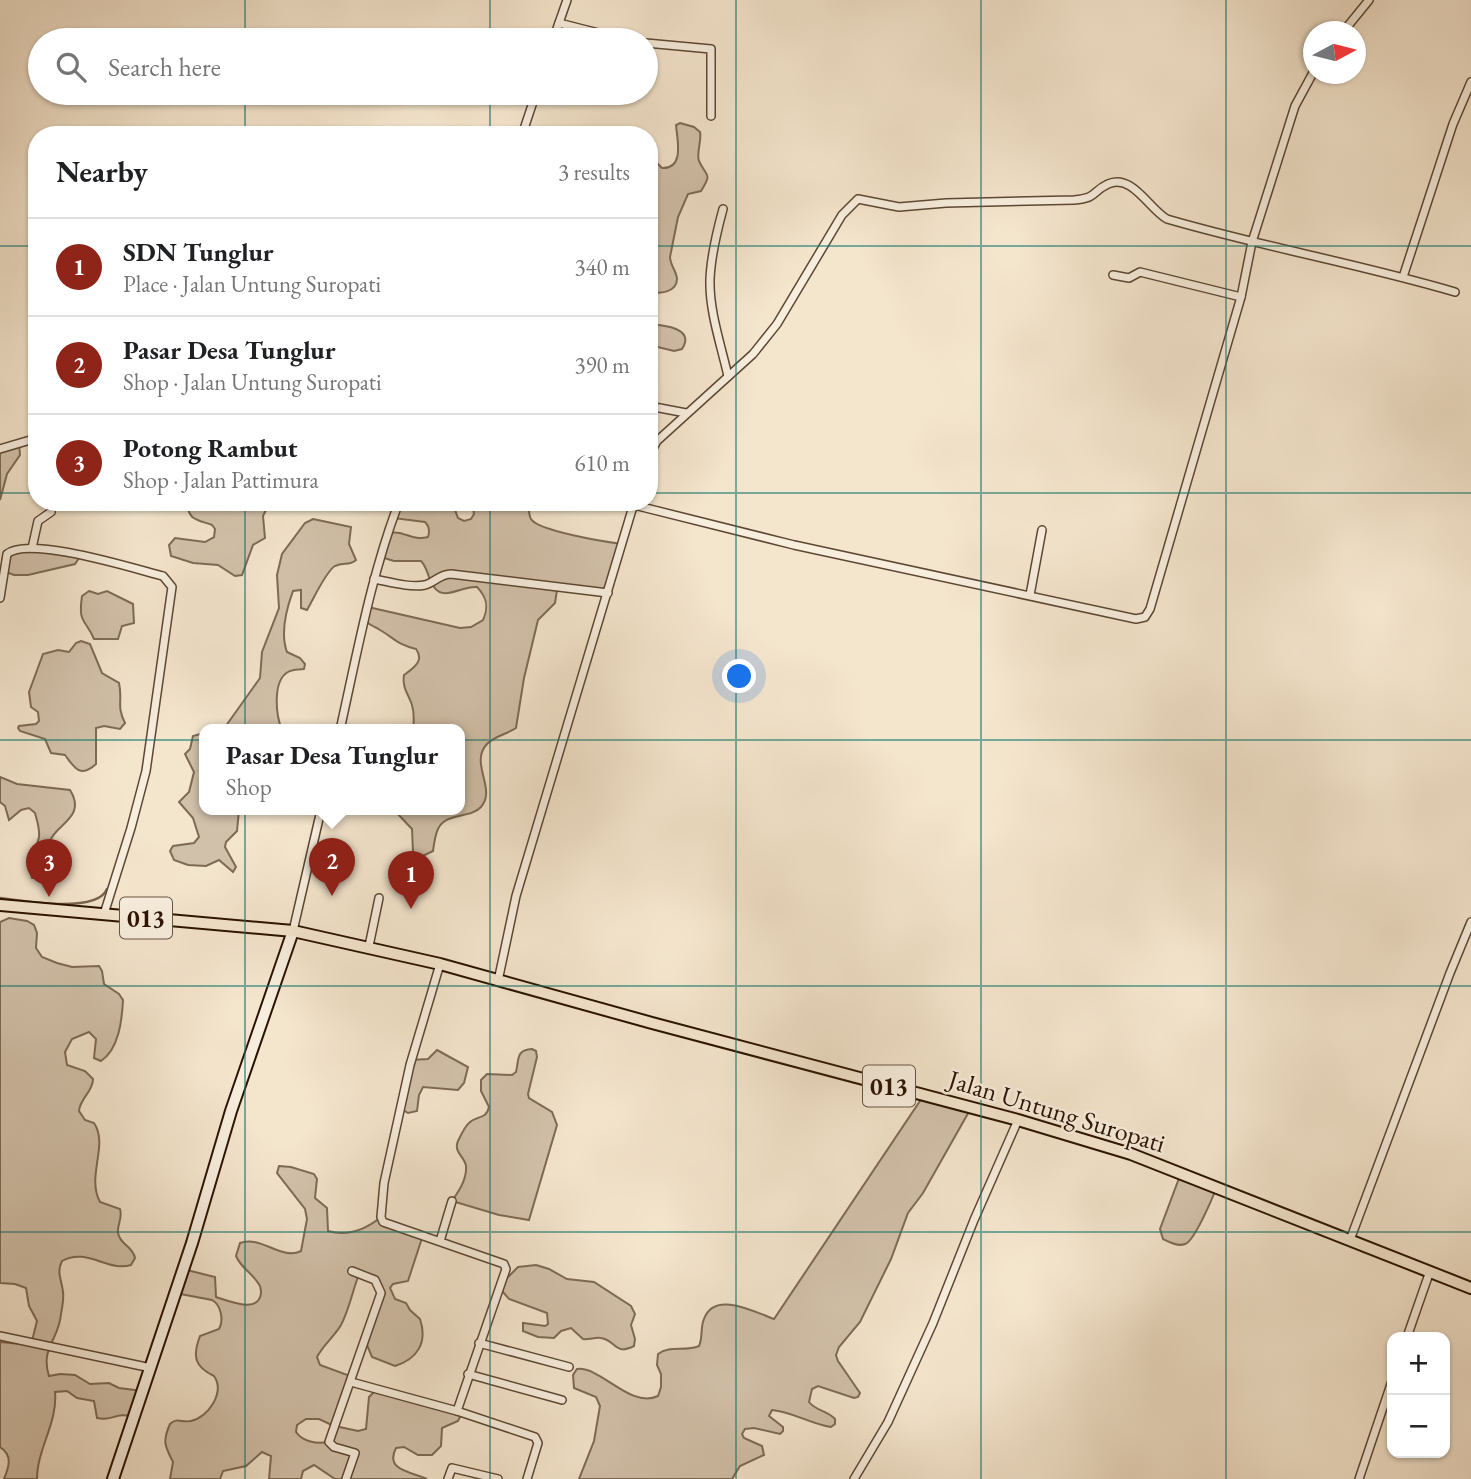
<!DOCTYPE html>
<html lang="en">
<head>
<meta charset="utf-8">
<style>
  body { margin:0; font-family:"EB Garamond",serif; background:#f6f6f6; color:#202124 }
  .controls { position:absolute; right:21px; bottom:21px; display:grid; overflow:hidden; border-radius:14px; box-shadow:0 2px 5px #0004 }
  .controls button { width:63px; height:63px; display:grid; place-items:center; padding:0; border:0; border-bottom:2px solid #e0e0e0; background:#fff; color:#202124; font:35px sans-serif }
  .compass { position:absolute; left:1303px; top:21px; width:63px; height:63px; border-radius:50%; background:#fff; box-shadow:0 2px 5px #0004; rotate:83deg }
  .you { position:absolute; left:740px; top:677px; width:24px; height:24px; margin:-18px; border:5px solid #fff; border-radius:50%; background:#1a73e8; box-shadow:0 0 0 10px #1a73e833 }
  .badge { display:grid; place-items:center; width:46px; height:46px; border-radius:50%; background:#8f2418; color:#fff; font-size:23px; font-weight:700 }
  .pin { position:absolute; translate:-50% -58px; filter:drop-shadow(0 2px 4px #0008) }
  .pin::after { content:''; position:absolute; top:37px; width:24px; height:21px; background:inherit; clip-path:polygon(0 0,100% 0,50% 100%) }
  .popup { position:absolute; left:199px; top:724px; width:266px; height:91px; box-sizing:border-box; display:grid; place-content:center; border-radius:14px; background:#fff; filter:drop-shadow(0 2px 5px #0005); font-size:23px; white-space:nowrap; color:#757577 }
  .popup b { font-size:26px; color:#202124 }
  .popup::after { content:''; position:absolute; left:50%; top:100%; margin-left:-14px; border:14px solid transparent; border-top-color:#fff }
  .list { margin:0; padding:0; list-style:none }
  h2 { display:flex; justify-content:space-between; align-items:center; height:91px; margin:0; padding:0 28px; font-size:30px }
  h2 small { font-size:23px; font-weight:400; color:#757577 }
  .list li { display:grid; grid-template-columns:46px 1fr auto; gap:21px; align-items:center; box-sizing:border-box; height:98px; padding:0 28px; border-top:2px solid #e0e0e0 }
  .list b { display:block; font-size:26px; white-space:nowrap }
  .list p { margin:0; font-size:23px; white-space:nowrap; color:#757577 }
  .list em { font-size:23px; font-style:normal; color:#757577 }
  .icon { flex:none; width:38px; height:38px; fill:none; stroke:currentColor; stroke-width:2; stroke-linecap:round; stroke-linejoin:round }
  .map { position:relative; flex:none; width:1471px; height:1479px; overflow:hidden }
  .search { position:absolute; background:#fff; box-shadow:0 2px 5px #0004; left:28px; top:28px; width:630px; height:77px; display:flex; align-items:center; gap:18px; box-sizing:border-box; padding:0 24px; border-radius:38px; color:#757577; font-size:26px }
  .panel { position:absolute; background:#fff; box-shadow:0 2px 5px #0004; left:28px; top:126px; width:630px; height:385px; border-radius:28px }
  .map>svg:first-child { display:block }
</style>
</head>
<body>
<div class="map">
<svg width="1471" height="1479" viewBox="0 0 1471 1479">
  <rect width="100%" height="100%" fill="#f4e5cd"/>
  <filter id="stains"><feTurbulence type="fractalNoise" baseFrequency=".00286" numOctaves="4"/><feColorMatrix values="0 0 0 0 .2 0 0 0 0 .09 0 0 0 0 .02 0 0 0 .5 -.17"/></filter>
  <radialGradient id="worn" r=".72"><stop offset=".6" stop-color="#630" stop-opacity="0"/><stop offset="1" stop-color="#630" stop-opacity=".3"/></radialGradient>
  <g fill="#d2c1aa" stroke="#7e6a55" stroke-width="2" fill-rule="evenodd">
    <path d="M680 123 694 127 700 132C702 141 696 153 699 161 706 177 713 172 701 191L688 194 678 217 670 257C670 265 677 272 677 279 677 292 659 295 649 291V155L662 168C685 169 677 139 676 125Z"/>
    <path d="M649 324C663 325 696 328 682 349L674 351 649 345Z"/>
    <polygon points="19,443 20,455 7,474 0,500 0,449"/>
    <path d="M188 502C196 502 205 501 213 502 224 504 230 513 240 502H270L263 516 265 538 253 545 242 575 235 576 218 565 193 563 171 556 169 545 175 538 205 542 214 537 215 529 212 525C199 520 186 520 188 502Z"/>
    <path d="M399 502H452L458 518 464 521 471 519 474 514 472 502H529C529 508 528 514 531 519 538 531 606 542 622 544L608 593 557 590 555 603 538 620 524 678 516 728C507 734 495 736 487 744 469 763 497 789 481 807 470 819 446 812 438 829 435 835 434 844 433 851L423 856 413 852 412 829 394 810H460V730H413C414 722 414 712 412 705 408 693 402 688 404 675 413 668 425 661 416 649 398 645 394 638 380 630 375 627 370 625 365 621L368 607 460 628 471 627 483 620C489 607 487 597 477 587 463 585 444 602 434 587 428 579 428 568 421 561H394L381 557 387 534C402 528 412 542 428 537 430 531 429 526 425 522L393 518Z"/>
    <path d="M313 519 351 527 349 544 356 560C350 566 343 562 335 566 326 571 313 600 307 610L301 608V590L293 591C286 610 280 633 287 652L300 658 305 664 304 669C299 670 293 669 288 672 272 681 276 716 282 730H223L260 678 262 652 279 608 277 575 282 554 305 523Z"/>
    <polygon points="32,548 81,555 75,564 28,575 14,575 4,571 7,554"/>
    <path d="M89 591 98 594 107 591 133 604 134 623 122 626 118 639H94C85 618 78 624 82 596Z"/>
    <path d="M81 641 90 644 102 673 119 683C123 701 116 705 125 723L120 729 104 726 96 728V764C80 779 74 767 65 755L51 753 45 739 20 731 18 728 19 726 36 724 39 721 38 712 31 707 29 692 43 654 58 650 69 652 76 643Z"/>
    <polygon points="204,733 204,810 239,810 237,831 226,842 225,847 236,867 233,872 219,860 206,866 188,865 174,860 170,851 173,846 194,843 199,837 193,818 179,802 189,792 194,772 185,754 190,749 193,736"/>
    <path d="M0 777 17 784 70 790C87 817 56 824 50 841 45 853 45 868 39 878H32C27 863 36 851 39 837 40 829 37 821 35 813L29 808 21 810 9 820 5 806 0 802Z"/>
    <path d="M9 918 27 921 34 925 37 933 36 948 42 957 57 963 72 967 99 966 102 971 104 984 119 994 123 1000C122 1020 119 1049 101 1061L94 1058 96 1039 89 1032 72 1039 65 1052 67 1065 85 1071 93 1079C93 1092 80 1098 79 1111L85 1120 94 1123C109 1145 86 1176 100 1202L120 1209C123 1218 117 1224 118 1233 120 1245 133 1246 135 1258L131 1265C107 1272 87 1247 62 1261 56 1273 62 1280 63 1292 64 1299 62 1308 61 1314 59 1340 40 1348 49 1376L60 1374 75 1375 90 1384 109 1383 119 1388 143 1391 135 1417C115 1411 113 1422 97 1418L94 1401 77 1398 67 1391 55 1392C58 1422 37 1449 37 1479H4C9 1467 13 1455 0 1447V1342L31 1345 37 1321 29 1306 26 1288 15 1284 0 1283V922Z"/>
    <path d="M532 1049 536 1051 537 1057 528 1094 529 1098 552 1112 557 1125 529 1220 499 1215 452 1201C459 1191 467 1179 466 1166 465 1157 453 1152 458 1141 460 1137 465 1126 469 1123 477 1115 486 1120 489 1107L481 1091V1080L487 1074 512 1075 516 1072C519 1059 516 1050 532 1049Z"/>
    <polygon points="437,1050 468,1067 464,1083 458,1090 423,1087 419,1095 417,1111 408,1113 400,1108 411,1060 428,1059"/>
    <path d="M924 1095 971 1108 923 1193 908 1213 891 1259 860 1322 839 1347 836 1355 838 1361 860 1393 858 1397 854 1398 818 1386 812 1389 809 1402C816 1411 828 1411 835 1419V1424L831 1427C811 1424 793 1412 772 1410L769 1416 783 1427V1431L780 1434 754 1428 745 1429 742 1434 744 1438 762 1446 764 1455 740 1466 732 1479H579L594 1441 600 1406 596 1397 574 1388 573 1375 577 1369C601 1366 630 1409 658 1396L661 1387V1374L657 1365 658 1354C670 1345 685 1352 699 1346 703 1338 700 1328 704 1319 714 1290 755 1312 774 1319Z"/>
    <path d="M279 1166 291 1167 314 1174 317 1179 315 1198 327 1208 328 1231C348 1237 365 1230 381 1217L423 1235 408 1281 393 1284 390 1288 395 1299 406 1303 410 1310 420 1319C428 1343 417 1359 395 1366L372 1357 367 1345 381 1293 379 1285 358 1277C352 1293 349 1310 341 1325 334 1337 323 1345 317 1357L320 1365 353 1377 335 1426 358 1431 366 1429 369 1397 377 1389 462 1413 458 1421 442 1428 441 1446 432 1455H418L404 1447 396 1448C384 1471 413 1472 427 1479H335L314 1465 303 1471 301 1479H269L271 1456 262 1452 246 1466 223 1471 220 1479H170L173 1462C165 1446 162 1442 170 1424 177 1417 182 1423 191 1421 209 1417 225 1392 214 1376 195 1367 192 1357 200 1336L219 1329C224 1320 221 1305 212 1300L175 1293 183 1269 215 1277 216 1297C229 1301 259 1314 261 1293 261 1289 261 1286 258 1283 252 1273 241 1268 236 1256L240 1243C261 1235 282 1261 301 1251L307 1219 305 1209 277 1173ZM306 1419H319L334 1426 328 1442C317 1444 303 1442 296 1432L297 1425Z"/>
    <path d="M1181 1173 1217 1186C1213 1197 1194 1242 1185 1244 1178 1247 1169 1242 1163 1239L1160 1229Z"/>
    <path d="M536 1265 549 1269 567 1279 594 1282 631 1306 635 1314 631 1325 635 1339 634 1346C614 1356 616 1340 601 1338 595 1337 589 1340 583 1339L571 1328 561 1331 554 1338 538 1337 523 1331V1323L545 1326 548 1324 547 1313 509 1299 502 1291 507 1278 518 1267Z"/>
  </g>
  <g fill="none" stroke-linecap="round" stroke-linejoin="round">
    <path stroke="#7b6551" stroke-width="2.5" d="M0 898C22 901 97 914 107 889"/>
    <g stroke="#5d4733" stroke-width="10">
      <g id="street">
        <polyline points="559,23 626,40"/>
        <polyline points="1343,32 1369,0"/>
        <polyline points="553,40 567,0"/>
        <polyline points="646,43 711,49 711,116"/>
        <polyline points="522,135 536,93"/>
        <path d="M723 209C717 231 711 255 710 279 709 311 721 345 728 376"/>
        <polyline points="1113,275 1129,278 1140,272 1241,297"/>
        <polyline points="1403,277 1453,124 1471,82"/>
        <polyline points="649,406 686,413"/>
        <polyline points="0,449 37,438"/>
        <path d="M649 456 657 441 753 354 777 324 842 215 858 199 899 207 946 203 1074 200C1098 198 1091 192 1108 184 1132 173 1149 209 1167 219 1263 247 1360 264 1455 292"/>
        <polyline points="634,505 794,545 1136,619 1145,617 1150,609 1241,297 1252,242 1295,106 1314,71"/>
        <polyline points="32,548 38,521 51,512"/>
        <path d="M374 579C390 582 410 588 425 585 435 582 440 574 451 574L608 593"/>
        <polyline points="1030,595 1042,530"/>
        <path d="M0 598 7 554C28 535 135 569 163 576L172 587 146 771 131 828 104 914"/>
        <path d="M340 730C357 654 371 575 399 502"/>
        <polyline points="311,856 345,865"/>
        <polyline points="293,931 321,810"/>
        <polyline points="369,946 379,898"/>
        <polyline points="440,964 410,1065 384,1183 381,1217 383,1222 504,1264 506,1269 457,1411 535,1437 538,1443 527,1479"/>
        <polyline points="498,981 516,896 634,503"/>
        <polyline points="1350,1240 1450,973 1471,922"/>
        <polyline points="440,1241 452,1201"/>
        <polyline points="0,1336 151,1368"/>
        <polyline points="1407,1337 1430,1271"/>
        <polyline points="479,1343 569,1367"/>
        <polyline points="468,1374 562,1400"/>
        <polyline points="351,1382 457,1411"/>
        <polyline points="346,1479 355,1453 334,1447 329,1442 381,1293 375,1280 352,1271"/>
        <polyline points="448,1479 452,1468 498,1479"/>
        <polyline points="854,1479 888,1422 933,1323 974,1220 1018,1120"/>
        <polyline points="1359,1479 1392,1381"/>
      </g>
    </g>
    <g stroke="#2b1200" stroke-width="14">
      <polyline id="secondary" points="113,1479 192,1243 231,1111 293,931"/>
    </g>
    <g stroke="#2b1200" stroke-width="14">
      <polyline id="primary" points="0,905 293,931 440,964 652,1023 1018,1120 1131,1154 1471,1288"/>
    </g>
    <use href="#street" stroke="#f8eede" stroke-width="7"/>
    <use href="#secondary" stroke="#f8eede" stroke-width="10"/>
    <use href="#primary" stroke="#f4e5cd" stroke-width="10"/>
  </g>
  <path fill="none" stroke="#0f766e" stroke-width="2" stroke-opacity="0.55" d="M245 0V40M490 0V40M736 0V1479M981 0V1479M1226 0V1479M245 93V135M490 93V135M0 246H37M649 246H1471M0 493H37M649 493H1471M245 502V1479M490 502V1479M0 740H1471M0 986H1471M0 1232H1471"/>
  <g text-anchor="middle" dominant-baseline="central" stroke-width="5" stroke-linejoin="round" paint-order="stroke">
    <g fill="#f8eede" stroke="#685443" stroke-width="2">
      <rect x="120" y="897.5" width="52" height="41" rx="5"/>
      <rect x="863" y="1065.5" width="52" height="41" rx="5"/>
    </g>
    <g font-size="24" font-weight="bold" fill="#2b1200">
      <text x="146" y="918">013</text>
      <text x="889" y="1086">013</text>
    </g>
    <g font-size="26" fill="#2b1200" stroke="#f8eede">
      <text transform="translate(1057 1111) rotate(17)">Jalan Untung Suropati</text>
    </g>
  </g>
  <rect width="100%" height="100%" filter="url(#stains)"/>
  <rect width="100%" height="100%" fill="url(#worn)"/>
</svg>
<div class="controls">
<button>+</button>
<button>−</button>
</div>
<svg class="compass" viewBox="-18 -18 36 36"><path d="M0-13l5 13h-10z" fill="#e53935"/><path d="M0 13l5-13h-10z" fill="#757577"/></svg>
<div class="you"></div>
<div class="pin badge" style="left:411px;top:909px">1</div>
<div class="pin badge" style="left:332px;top:896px">2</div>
<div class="popup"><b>Pasar Desa Tunglur</b>Shop</div>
<div class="pin badge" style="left:49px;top:897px">3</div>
<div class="search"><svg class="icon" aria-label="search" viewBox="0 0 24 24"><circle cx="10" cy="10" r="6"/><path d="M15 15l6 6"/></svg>Search here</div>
<section class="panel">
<h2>Nearby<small>3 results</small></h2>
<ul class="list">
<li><span class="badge">1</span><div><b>SDN Tunglur</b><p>Place · Jalan Untung Suropati</p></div><em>340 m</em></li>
<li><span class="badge">2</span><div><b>Pasar Desa Tunglur</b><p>Shop · Jalan Untung Suropati</p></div><em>390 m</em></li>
<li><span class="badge">3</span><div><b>Potong Rambut</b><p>Shop · Jalan Pattimura</p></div><em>610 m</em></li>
</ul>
</section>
</div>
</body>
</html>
